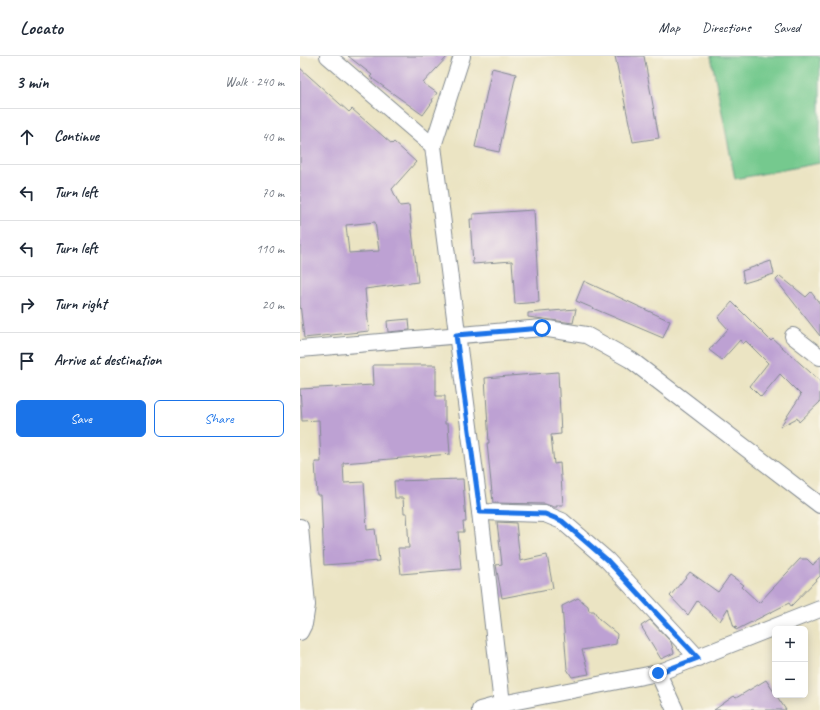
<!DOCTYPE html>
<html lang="en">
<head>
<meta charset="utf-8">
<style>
  body { margin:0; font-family:Caveat,sans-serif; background:#f2f2f3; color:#1f2937 }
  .controls { position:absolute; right:12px; bottom:12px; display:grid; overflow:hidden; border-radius:6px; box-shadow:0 2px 10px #0003 }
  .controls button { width:36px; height:36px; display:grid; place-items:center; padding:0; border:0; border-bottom:1px solid #e0e1e3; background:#fff; color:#1f2937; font:20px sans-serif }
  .stop { position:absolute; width:12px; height:12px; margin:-9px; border:3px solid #1a73e8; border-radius:50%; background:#fff }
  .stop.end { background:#1a73e8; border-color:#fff; box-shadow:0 1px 4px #0008 }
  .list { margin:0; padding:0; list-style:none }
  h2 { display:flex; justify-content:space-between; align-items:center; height:52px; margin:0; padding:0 16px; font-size:17px }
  h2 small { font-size:13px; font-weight:400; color:#747a83 }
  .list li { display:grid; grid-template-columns:26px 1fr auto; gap:12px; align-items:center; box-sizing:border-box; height:56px; padding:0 16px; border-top:1px solid #e0e1e3 }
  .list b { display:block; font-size:15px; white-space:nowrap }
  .list em { font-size:13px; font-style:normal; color:#747a83 }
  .actions { display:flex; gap:8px; padding:12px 16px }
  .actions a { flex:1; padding:9px 0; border:1px solid #1a73e8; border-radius:6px; text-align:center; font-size:14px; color:#1a73e8 }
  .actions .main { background:#1a73e8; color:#fff }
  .icon { flex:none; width:22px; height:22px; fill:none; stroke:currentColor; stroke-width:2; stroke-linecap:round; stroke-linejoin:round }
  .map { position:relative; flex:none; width:520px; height:654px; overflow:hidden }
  header { display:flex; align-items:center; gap:24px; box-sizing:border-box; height:56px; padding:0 20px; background:#fff; border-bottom:1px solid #e0e1e3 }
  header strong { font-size:19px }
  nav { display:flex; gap:22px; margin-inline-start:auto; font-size:14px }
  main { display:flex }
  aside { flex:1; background:#fff }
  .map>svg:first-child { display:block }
</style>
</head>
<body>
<header>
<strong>Locato</strong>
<nav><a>Map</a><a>Directions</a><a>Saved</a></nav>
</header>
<main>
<aside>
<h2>3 min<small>Walk · 240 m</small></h2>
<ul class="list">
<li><svg class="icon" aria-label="ahead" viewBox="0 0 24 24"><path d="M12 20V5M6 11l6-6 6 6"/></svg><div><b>Continue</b></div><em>40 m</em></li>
<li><svg class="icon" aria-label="left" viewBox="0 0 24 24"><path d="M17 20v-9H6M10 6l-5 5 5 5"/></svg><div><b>Turn left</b></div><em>70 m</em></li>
<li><svg class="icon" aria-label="left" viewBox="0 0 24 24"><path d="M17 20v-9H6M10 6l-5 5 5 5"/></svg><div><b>Turn left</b></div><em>110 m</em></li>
<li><svg class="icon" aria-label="right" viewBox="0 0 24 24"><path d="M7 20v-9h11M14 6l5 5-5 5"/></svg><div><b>Turn right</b></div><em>20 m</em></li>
<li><svg class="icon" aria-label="arrive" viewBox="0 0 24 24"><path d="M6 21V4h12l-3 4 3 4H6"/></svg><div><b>Arrive at destination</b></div></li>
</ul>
<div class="actions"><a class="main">Save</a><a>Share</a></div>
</aside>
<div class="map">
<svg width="520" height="654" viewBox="0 0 520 654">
  <rect width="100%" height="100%" fill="#fbf7ec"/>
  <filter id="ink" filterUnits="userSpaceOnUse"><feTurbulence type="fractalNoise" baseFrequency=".025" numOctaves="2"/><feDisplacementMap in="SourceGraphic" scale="8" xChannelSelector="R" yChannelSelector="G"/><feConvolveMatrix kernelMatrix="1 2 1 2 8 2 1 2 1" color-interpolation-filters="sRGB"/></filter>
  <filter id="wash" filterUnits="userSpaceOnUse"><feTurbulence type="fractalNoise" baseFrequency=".012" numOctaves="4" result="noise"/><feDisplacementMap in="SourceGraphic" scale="16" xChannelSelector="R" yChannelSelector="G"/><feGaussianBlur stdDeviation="0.9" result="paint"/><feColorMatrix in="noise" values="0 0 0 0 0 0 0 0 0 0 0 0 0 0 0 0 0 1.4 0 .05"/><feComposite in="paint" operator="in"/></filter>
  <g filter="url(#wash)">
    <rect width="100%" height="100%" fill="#ebe4c3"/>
    <polygon fill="#74c98e" stroke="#487c76" points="411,0 520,0 520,107 435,123"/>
    <g id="blocks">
      <g fill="#bda1d3" fill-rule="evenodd">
        <polygon points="48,0 148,0 123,27 137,37 132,44 133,45 123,59 70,21 72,19"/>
        <polygon points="315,0 344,0 359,82 333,86"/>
        <path d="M0 12 49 56 52 53 92 88 94 86 116 106 92 133 100 150 109 149 118 226 65 233 69 275 4 282 0 248ZM75 166 79 195 49 197 46 169Z"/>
        <polygon points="192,12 216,18 199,96 175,91"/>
        <polygon points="234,154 239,246 215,248 212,205 173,208 170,163 173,163 173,158"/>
        <polygon points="471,205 474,218 444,227 442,215"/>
        <polygon points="480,220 506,241 511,236 520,248 520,280 476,224"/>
        <polygon points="284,225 370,265 363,282 276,245"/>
        <polygon points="432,246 471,285 473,283 520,325 520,346 499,366 497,362 480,371 501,339 480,318 461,341 450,330 468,307 446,285 443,288 440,284 422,304 409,294 428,273 418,262"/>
        <polygon points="276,253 273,267 228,261 228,257"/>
        <polygon points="109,263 110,274 88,276 87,265"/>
        <polygon points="73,309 136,309 136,340 145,340 145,368 148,368 150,398 43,407 44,427 64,426 67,474 75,473 79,505 24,509 21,439 17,439 15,406 21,406 19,364 2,365 0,333 74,329"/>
        <polygon points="258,316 261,378 251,379 254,408 260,407 263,449 257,449 257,451 254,451 245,448 193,447 187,387 189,387 185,322"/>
        <polygon points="163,423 166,466 163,466 164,476 158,476 161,513 101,518 98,492 109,492 107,457 104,457 103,442 95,442 94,425"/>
        <polygon points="197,466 216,467 220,505 247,499 253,532 202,542 196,509 202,508"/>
        <polygon points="520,501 520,520 491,550 489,547 436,574 435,572 437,570 434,571 428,552 420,565 397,545 388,559 370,540 390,516 418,536 430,519 444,529 442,531 459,547 500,503 507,503 513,509"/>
        <polygon points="278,542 288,550 289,555 294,555 299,563 317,578 316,588 282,594 289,618 272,621 267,613 262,550"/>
        <polygon points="350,564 371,586 374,597 361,603 341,570"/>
        <polygon points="466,624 486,654 414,654 434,640 436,642"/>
      </g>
    </g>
  </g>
  <g filter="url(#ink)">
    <use href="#blocks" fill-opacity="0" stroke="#838a90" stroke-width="1"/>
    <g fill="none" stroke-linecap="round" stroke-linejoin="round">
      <g stroke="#838a90" stroke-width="18">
        <g id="minor">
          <polyline points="28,0 133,90 180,456 202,648 358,617 520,553"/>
          <polyline points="133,90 162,0"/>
          <polyline points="493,280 520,301"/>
          <polyline points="0,293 242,272 286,279 331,304 520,449"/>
          <polyline points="180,456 245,458 262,465 307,504 398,602"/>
          <polyline points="0,471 7,549 4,568 0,576"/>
          <polyline points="358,617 375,654"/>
          <polyline points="180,654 202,648"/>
        </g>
      </g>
      <use href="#minor" stroke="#fff" stroke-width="16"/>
    </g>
  </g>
  <g fill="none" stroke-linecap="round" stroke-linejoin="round" filter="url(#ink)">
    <polyline stroke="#1a73e8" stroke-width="5" points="242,272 156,279 180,456 245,458 262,465 307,504 398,602 358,617"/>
  </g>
</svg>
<div class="controls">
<button>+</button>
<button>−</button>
</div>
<div class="stop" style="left:242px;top:272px"></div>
<div class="stop end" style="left:358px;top:617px"></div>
</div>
</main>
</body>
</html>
